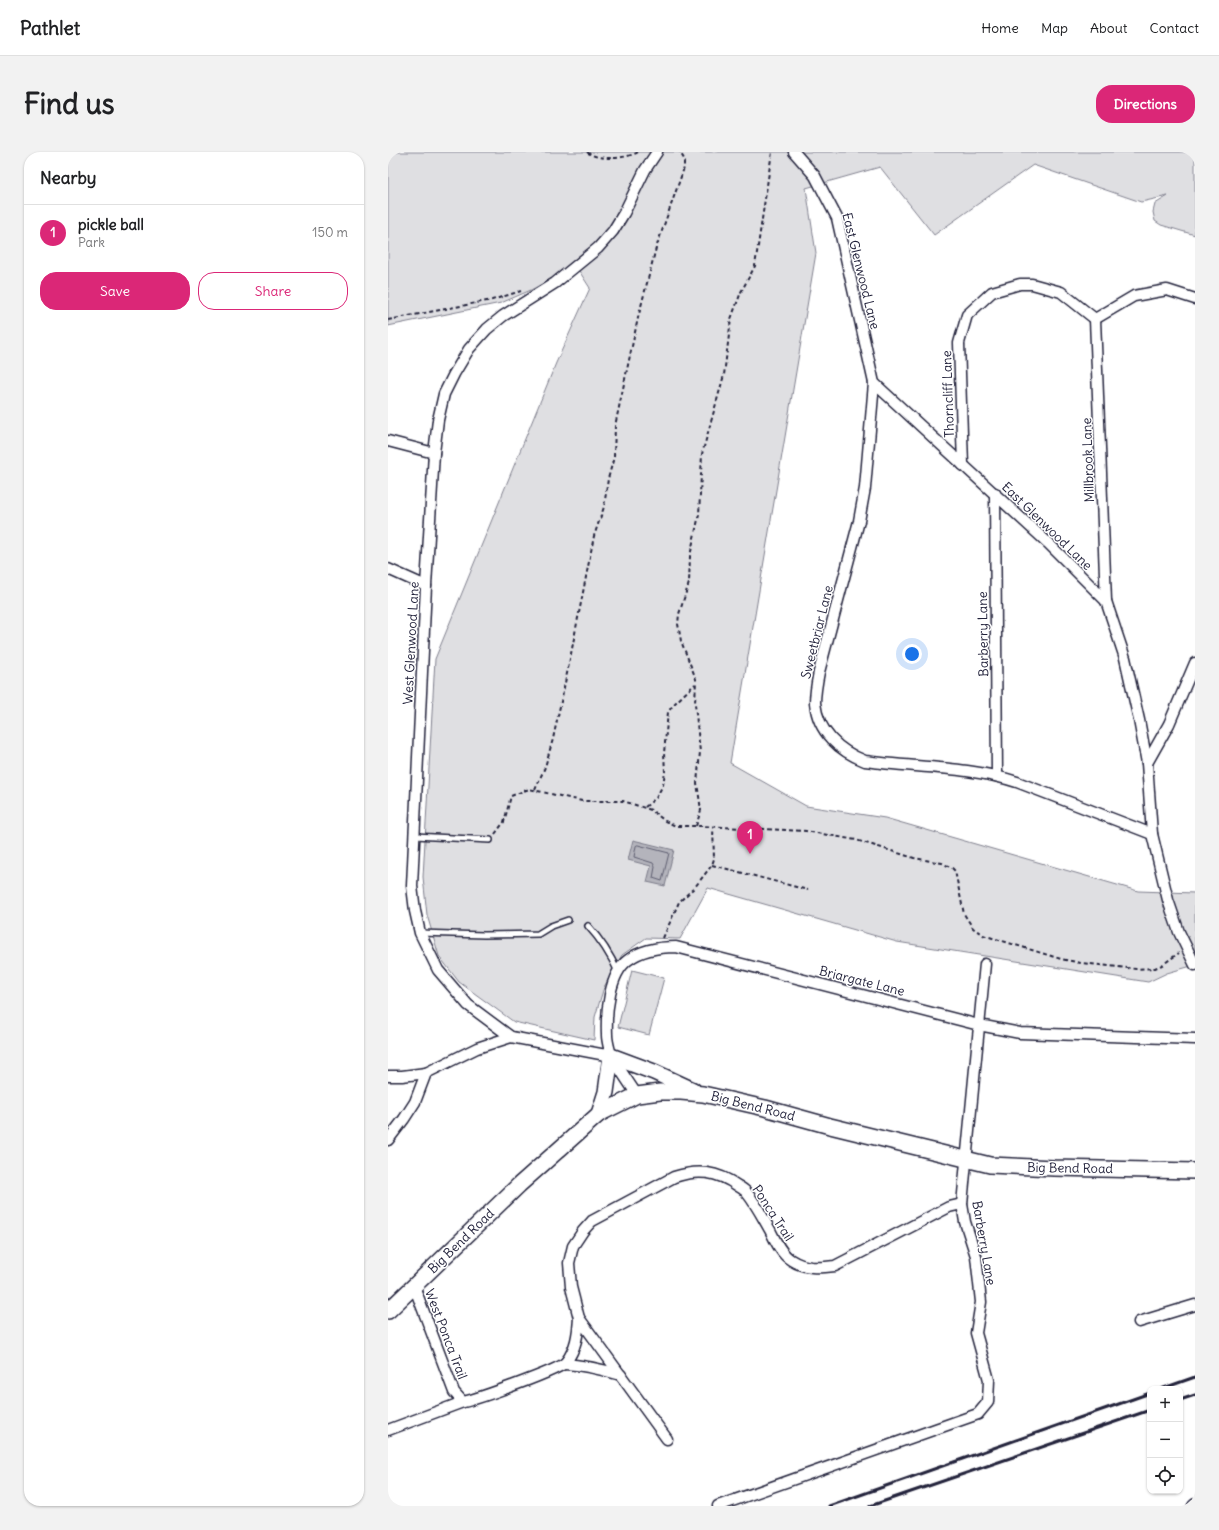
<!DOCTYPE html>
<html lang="en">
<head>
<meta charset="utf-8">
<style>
  body { margin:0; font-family:Delius,sans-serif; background:#f2f2f2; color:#202124 }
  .controls { position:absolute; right:12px; bottom:12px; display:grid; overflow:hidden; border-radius:8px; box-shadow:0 1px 3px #0004 }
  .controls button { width:36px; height:36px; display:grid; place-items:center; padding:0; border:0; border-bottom:1px solid #e0e0e0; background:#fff; color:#202124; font:20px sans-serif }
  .you { position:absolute; left:524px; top:502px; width:14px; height:14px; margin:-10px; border:3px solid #fff; border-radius:50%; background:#1a73e8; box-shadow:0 0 0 6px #1a73e833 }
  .badge { display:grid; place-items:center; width:26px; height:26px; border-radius:50%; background:#db2777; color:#fff; font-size:13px; font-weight:700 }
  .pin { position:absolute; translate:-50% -33px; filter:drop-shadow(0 1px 2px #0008) }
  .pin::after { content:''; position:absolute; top:21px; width:14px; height:12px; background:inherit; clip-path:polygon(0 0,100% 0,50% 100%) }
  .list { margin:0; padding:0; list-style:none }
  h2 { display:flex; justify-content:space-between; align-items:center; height:52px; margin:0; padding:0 16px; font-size:17px }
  h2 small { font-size:13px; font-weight:400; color:#757577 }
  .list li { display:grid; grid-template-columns:26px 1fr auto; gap:12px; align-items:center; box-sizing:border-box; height:56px; padding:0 16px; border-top:1px solid #e0e0e0 }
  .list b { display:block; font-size:15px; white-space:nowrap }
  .list p { margin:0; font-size:13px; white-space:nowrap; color:#757577 }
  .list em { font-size:13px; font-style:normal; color:#757577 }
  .actions { display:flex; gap:8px; padding:12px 16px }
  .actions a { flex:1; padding:9px 0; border:1px solid #db2777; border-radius:16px; text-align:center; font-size:14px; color:#db2777 }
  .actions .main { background:#db2777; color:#fff }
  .icon { flex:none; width:22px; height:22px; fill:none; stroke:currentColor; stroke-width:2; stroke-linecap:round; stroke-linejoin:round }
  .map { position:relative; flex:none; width:807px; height:1354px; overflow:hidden; border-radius:16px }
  header { display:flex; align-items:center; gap:24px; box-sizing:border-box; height:56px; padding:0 20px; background:#fff; border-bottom:1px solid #e0e0e0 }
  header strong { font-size:19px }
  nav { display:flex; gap:22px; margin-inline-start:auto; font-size:14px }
  .intro { display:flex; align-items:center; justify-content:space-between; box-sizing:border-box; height:96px; padding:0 24px }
  h1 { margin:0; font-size:28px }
  .button { padding:10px 18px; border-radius:16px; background:#db2777; color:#fff; font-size:14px; font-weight:700 }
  main { display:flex; gap:24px; padding:0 24px }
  aside { flex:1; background:#fff; border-radius:16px; box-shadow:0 1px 3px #0004 }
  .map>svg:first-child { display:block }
</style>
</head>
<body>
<header>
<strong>Pathlet</strong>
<nav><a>Home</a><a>Map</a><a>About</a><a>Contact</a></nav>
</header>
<div class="intro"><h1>Find us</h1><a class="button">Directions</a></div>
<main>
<aside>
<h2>Nearby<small></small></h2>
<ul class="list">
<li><span class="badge">1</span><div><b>pickle ball</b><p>Park</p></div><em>150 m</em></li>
</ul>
<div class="actions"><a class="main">Save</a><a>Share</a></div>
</aside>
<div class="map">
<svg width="807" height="1354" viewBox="0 0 807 1354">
  <rect width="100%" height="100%" fill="#fff"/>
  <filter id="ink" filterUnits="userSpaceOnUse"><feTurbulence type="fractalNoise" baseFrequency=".025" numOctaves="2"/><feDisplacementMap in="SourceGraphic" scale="8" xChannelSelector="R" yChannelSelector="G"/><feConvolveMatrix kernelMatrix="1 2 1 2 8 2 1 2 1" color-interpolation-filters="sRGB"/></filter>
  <g filter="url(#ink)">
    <g fill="#dfdfe2" stroke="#80808e">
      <polygon points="0,0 807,0 807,83 773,73 767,69 765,60 767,52 780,44 753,50 645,13 546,83 492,15 418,36 428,101 342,611 418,654 497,666 750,739 807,741 807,813 779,821 760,830 509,790 320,736 292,787 258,786 234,803 216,835 207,865 206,888 126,870 71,830 51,804 39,763 35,725 47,507 168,211 202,136 186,111 168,124 143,138 113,151 0,174"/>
      <polygon points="244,818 276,826 261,883 230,875"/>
    </g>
    <polygon fill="#b4b4bc" stroke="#7a7a88" points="245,688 286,698 277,734 259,730 263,714 240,708"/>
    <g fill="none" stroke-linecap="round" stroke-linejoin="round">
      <polygon stroke="#5c5c6f" stroke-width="1" points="250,693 281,701 274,729 265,726 267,715 265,711 246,705 248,694"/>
      <g stroke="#22223b" stroke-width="8">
        <g id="lane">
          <polyline points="27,684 102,688"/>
          <path d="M200 774C211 786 223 804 230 820"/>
          <polyline points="32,781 96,783 150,782 163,774 180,768"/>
        </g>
      </g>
      <g stroke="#22223b" stroke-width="13">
        <g id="street">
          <polyline points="406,0 427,24 449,66 486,231 660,391 718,449 737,506 751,568 759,611 764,682 780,748 791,780 807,813"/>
          <polyline points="707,167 718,449"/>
          <path d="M486 231 477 336 471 369 431 520C429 530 427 540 427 551 430 580 451 599 477 609 528 616 580 614 629 630L764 682"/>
          <polyline points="0,289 46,301"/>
          <polyline points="575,313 571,191 579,163 604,140 632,132 644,132 673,140 707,167 746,144 779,138 807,147"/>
          <polyline points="607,341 609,624"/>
          <polyline points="0,417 38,434"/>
          <polyline points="759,611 781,572 807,511"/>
          <path d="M223 904C222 898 219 890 219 883 218 861 221 822 240 808 253 798 272 795 288 795L591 873 632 881 807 887"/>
          <polyline points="0,924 14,924 38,921"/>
          <polyline points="249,943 223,904 123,885 80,853 50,818 32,781 27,759 24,734 38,434 46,301 50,268 56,242 66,222 81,197 99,177 115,164 167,131 210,96 225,79 236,61 257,18 269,0"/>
          <polyline points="0,988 16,967 27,950 38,921 89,896 123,885"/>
          <path d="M26 1134 66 1240 75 1250C89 1247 172 1218 178 1210 188 1197 190 1182 191 1166L279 1287"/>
          <path d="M191 1166 183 1135 181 1111 185 1094 195 1079 204 1069 286 1025C310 1017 329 1019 350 1034 353 1036 357 1038 359 1041 368 1052 375 1066 382 1078 387 1088 393 1102 403 1108 417 1117 431 1116 447 1114L561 1055 574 1052"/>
          <polyline points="751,1170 807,1153"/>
          <path d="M176 1212C197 1213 213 1217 233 1223"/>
          <polyline points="0,1278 75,1250"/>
          <polyline points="330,1354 590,1262 600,1250 601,1228 588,1181 593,1150 588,1104 577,1070 574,1052 597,812"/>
          <polyline points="805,1354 807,1352"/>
        </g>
      </g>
      <g stroke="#22223b" stroke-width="18">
        <g id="primary">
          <polyline points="211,962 218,940 223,904 266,920 305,938"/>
          <polyline points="0,1159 131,1033 211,962 249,943 272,940 293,940 315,942 377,956 442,974 602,1013 666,1016 807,1019"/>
        </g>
      </g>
      <g stroke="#22223b" stroke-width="2" stroke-dasharray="4 3" stroke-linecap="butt">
        <path d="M199 0C209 9 239 7 250 0"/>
        <polyline points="0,168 104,148 133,139"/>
        <polyline points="147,638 157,615 165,587 181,512 206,384 216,355 220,327 226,305 227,274 250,166 268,96 296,16 296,7 292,0"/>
        <polyline points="257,655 268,646 275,633 277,620 276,601 280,560 286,552 307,532"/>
        <polyline points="308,674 313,658 309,631 312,600 307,552 308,527 293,489 290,472 291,462 301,431 302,404 311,363 314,302 336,223 343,167 353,140 367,114 384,0"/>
        <polyline points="107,682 116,670 123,644 141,637 194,649 235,649 263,658 277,669 288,674 313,674 418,679 468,688 526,706 554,711 564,716 567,719 576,762 585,776 595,783 673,807 693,811 748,817 767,816 774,813 791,801"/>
        <polyline points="324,713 420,738"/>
        <polyline points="275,786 291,750 307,735 324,713 326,707 325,674"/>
      </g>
      <use href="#lane" stroke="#fff" stroke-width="5"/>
      <use href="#street" stroke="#fff" stroke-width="10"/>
      <use href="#primary" stroke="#fff" stroke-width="15"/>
      <g stroke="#22223b" stroke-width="3">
        <polyline points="773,1237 807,1225"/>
        <polyline points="792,1248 807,1243"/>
        <polyline points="441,1354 762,1241"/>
        <polyline points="482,1354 762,1258"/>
      </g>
    </g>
  </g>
  <g text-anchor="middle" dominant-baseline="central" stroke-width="3" stroke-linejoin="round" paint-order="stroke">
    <g font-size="13" fill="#22223b" stroke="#fff">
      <text transform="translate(473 119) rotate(76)">East Glenwood Lane</text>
      <text transform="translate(560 242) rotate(-92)">Thorncliff Lane</text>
      <text transform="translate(700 308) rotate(-92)">Millbrook Lane</text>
      <text transform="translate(659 374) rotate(44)">East Glenwood Lane</text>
      <text transform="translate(429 480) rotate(-76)">Sweetbriar Lane</text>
      <text transform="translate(595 482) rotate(-91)">Barberry Lane</text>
      <text transform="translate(23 491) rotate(-87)">West Glenwood Lane</text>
      <text transform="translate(474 829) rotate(14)">Briargate Lane</text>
      <text transform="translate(365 954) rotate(14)">Big Bend Road</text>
      <text transform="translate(682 1016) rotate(1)">Big Bend Road</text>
      <text transform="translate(385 1061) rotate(57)">Ponca Trail</text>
      <text transform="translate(73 1089) rotate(-44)">Big Bend Road</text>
      <text transform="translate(596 1091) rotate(80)">Barberry Lane</text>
      <text transform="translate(58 1182) rotate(69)">West Ponca Trail</text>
    </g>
  </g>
</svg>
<div class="controls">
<button>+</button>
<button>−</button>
<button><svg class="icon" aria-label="locate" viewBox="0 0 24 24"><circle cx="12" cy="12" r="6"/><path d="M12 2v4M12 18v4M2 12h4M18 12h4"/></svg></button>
</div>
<div class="you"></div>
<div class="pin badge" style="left:362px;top:702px">1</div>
</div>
</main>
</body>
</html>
